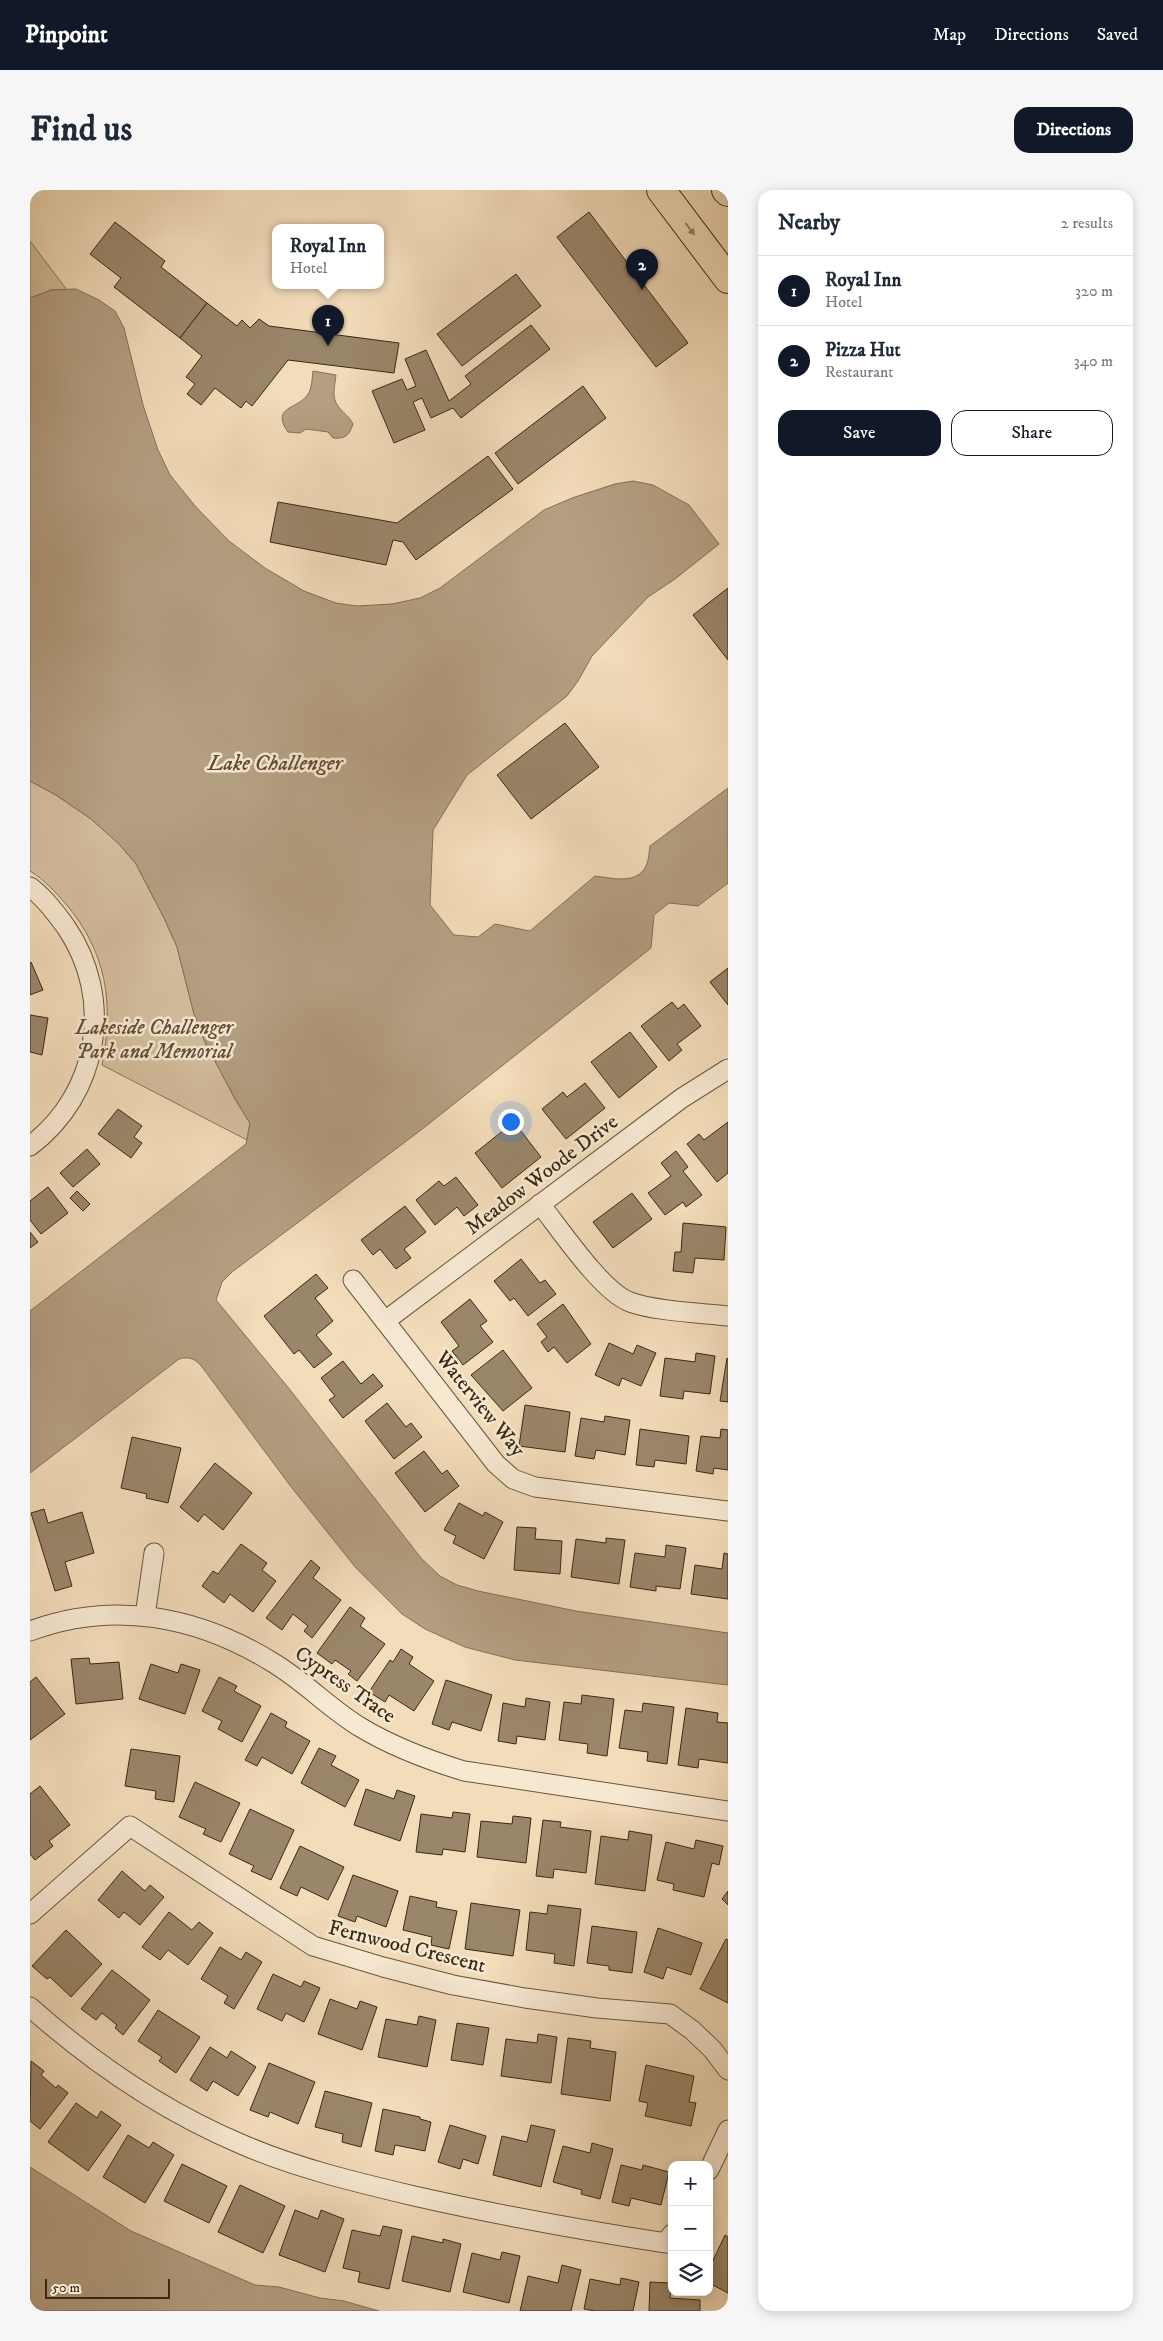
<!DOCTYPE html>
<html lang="en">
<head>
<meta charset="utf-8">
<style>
  body { margin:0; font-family:"IM FELL DW Pica",serif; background:#f6f6f7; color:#1f2937 }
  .controls { position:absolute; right:15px; bottom:15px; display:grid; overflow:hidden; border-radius:10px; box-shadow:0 2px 12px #0003 }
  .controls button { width:45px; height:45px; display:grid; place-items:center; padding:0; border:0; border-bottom:1px solid #e0e1e3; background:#fff; color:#1f2937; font:25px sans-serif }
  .scale { position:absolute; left:15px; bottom:12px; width:125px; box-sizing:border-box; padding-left:5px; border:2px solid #3a2914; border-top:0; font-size:14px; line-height:18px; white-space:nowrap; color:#3a2914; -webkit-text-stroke:4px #f7e8d2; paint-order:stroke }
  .you { position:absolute; left:480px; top:931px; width:18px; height:18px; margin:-12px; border:4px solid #fff; border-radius:50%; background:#1a73e8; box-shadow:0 0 0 8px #1a73e833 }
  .badge { display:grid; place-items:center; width:32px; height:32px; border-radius:50%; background:#111827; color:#fff; font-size:16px; font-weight:700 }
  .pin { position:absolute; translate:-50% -41px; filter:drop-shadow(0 1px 2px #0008) }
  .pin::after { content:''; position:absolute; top:26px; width:18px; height:15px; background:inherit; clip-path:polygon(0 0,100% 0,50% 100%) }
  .popup { position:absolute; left:242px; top:34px; width:112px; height:65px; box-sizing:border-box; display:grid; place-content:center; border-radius:10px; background:#fff; filter:drop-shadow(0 1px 4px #0005); font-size:16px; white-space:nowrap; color:#747a83 }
  .popup b { font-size:19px; color:#1f2937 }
  .popup::after { content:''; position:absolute; left:50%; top:100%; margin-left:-10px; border:10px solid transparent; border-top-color:#fff }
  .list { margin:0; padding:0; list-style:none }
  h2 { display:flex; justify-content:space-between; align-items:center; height:65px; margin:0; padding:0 20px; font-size:21px }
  h2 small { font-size:16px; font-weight:400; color:#747a83 }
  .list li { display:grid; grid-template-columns:32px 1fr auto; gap:15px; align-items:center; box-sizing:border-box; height:70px; padding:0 20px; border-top:1px solid #e0e1e3 }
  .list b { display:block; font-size:19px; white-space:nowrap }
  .list p { margin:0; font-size:16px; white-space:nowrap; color:#747a83 }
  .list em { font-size:16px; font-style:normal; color:#747a83 }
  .actions { display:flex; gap:10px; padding:15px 20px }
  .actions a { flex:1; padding:11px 0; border:1px solid #111827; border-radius:15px; text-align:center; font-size:18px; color:#111827 }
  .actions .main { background:#111827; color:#fff }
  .icon { flex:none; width:28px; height:28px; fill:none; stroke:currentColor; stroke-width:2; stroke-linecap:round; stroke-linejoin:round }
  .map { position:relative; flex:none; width:698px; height:2121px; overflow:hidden; border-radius:15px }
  header { display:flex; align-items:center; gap:30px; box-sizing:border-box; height:70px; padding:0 25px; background:#111827; color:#fff }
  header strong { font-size:24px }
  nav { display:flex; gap:28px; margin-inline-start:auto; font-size:18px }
  .intro { display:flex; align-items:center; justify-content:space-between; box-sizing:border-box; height:120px; padding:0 30px }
  h1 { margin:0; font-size:35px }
  .button { padding:12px 22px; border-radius:15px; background:#111827; color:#fff; font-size:18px; font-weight:700 }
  main { display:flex; gap:30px; padding:0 30px }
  aside { flex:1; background:#fff; border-radius:15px; box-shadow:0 2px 12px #0003 }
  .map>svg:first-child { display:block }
</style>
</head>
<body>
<header>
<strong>Pinpoint</strong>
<nav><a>Map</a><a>Directions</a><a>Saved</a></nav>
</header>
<div class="intro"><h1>Find us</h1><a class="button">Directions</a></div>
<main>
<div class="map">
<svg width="698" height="2121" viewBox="0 0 698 2121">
  <rect width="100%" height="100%" fill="#f3dcba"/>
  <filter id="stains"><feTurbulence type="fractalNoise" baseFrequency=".004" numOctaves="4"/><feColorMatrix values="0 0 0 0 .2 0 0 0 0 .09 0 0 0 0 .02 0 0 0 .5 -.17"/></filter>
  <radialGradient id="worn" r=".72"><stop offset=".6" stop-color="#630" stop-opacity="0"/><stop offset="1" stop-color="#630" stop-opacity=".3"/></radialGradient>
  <g fill="#d4be9e" stroke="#877459">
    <polygon points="0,51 37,100 21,100 0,108"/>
    <path d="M0 591 26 605 61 629 89 654 106 674 134 728 147 757 164 824 175 852 205 909 220 933 217 950 72 875C84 813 77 763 36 714 25 702 15 690 0 681Z"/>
  </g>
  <g fill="#b49f82" stroke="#837056">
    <path d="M46 99 69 110 85 121 94 138 113 215 128 260 140 285 166 317 199 351 235 378 274 401 306 413 327 416 362 414 390 408 410 398 514 320 542 308 585 294 603 291 623 295 659 315 689 354 645 389 618 407 562 466 548 491 537 506 437 585 403 640 400 715 424 745 448 747 465 734 500 741 565 686C582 688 607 695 616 676 619 670 619 662 620 656L698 598V693L668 716 639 713 624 725 621 758 391 940 202 1082 192 1092 186 1110 261 1201 391 1368 410 1386 427 1395 448 1401 546 1421 698 1443V1495L485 1470 435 1457 395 1439 372 1424 326 1378 262 1298 172 1177C166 1169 159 1166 149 1169L0 1283V1121L216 954 220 933 205 909 175 852 164 824 147 757 134 728 106 674 89 654 61 629 26 605 0 591V108L21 100Z"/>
    <path d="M283 181 306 185C305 195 301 207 308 216 313 223 319 226 323 234 319 246 315 249 303 248L298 242 276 239 270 243 258 242C240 216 268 220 278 204 282 199 282 188 283 181Z"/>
    <polygon points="0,1977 101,2041 225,2095 249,2097 290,2108 314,2111 349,2121 0,2121"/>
  </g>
  <g fill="#9a866a" stroke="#3a2914">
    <polygon points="559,22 658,153 626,177 527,47"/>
    <polygon points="85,32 135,71 131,77 177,113 150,148 84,97 91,88 60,64"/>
    <polygon points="486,84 511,116 432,176 407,144"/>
    <polygon points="177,113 207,136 212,130 220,138 229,129 239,136 369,153 364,183 258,170 222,216 216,211 211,218 185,198 171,215 157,204 165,194 156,187 172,166 150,148"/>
    <polygon points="501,135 520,159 431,228 423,218 401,228 392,208 383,212 395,240 364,253 342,201 372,189 377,200 386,196 375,169 396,160 419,211 441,194 435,186"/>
    <polygon points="553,196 576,228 488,294 465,263"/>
    <polygon points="458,266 483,299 386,370 373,352 363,350 356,375 240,352 248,312 367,333"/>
    <polygon points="698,398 698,470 663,425"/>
    <polygon points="535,533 569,577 501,629 467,585"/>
    <polygon points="1,772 13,800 0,805 0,773"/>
    <polygon points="698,778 698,815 680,792"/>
    <polygon points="642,812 648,819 654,814 671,836 647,854 652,860 639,871 611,836"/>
    <polygon points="0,825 18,828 12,865 0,862"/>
    <polygon points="600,842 627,877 589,908 561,872"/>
    <polygon points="555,893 575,918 536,949 512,919 533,902 537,907"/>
    <polygon points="88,919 112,936 104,947 112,953 101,968 68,944"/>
    <polygon points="484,932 511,967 472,998 445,963"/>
    <polygon points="698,932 698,983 687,992 657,954 669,944 674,950"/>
    <polygon points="57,959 70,974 43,997 30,983"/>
    <polygon points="646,961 658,977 653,981 672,1005 656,1017 653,1012 635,1025 618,1003 641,986 631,973"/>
    <polygon points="426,987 448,1015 434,1026 427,1017 405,1035 386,1010 409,991 414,996"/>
    <polygon points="18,997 38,1023 11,1044 0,1030 0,1011"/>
    <polygon points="47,1001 60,1014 53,1021 40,1008"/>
    <polygon points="602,1003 622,1029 583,1058 563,1032"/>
    <polygon points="375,1016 396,1042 374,1059 381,1068 366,1079 350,1059 343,1065 331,1050"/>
    <polygon points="653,1033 696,1037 694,1070 665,1068 663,1083 643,1081 645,1062 651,1062"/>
    <polygon points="0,1042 8,1052 0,1058"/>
    <polygon points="491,1069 510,1093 515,1090 526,1104 498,1126 484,1108 480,1111 464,1091"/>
    <polygon points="286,1084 298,1098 285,1108 303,1131 286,1145 302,1164 284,1178 269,1160 264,1164 234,1126"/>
    <polygon points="440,1109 457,1131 450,1136 463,1152 433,1175 422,1161 429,1156 411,1132"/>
    <polygon points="533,1114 561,1154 537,1173 524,1157 518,1162 511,1152 517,1147 507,1134"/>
    <polygon points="579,1153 603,1164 607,1155 626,1163 611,1196 592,1188 589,1196 565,1185"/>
    <polygon points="473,1160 502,1198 473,1221 441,1185"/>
    <polygon points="666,1163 685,1166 680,1204 654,1201 653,1209 630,1206 635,1168 665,1172"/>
    <polygon points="697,1168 698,1169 698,1212 690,1211"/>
    <polygon points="313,1171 331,1194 343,1184 353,1196 313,1228 299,1210 305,1206 291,1188"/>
    <polygon points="357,1213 376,1237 381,1233 392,1247 364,1269 335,1231"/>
    <polygon points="495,1215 540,1222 535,1262 489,1256"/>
    <polygon points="575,1226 600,1230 595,1265 566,1260 564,1269 545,1266 551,1228 574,1232"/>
    <polygon points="610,1239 659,1246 656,1274 625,1270 624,1277 606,1275"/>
    <polygon points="691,1239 698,1240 698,1280 684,1278 683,1284 666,1281 671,1246 690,1248"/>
    <polygon points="102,1247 151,1258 138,1313 116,1308 117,1304 91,1298"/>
    <polygon points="394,1261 412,1284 417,1280 429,1296 395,1322 365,1283"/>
    <polygon points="185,1273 222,1303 193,1340 174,1324 168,1332 150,1317"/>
    <polygon points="429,1313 453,1326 455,1322 473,1332 454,1369 423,1353 426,1346 414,1340"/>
    <polygon points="14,1319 18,1333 52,1322 64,1363 35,1372 42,1396 25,1401 1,1323"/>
    <polygon points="487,1337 506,1338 505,1349 532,1351 530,1384 484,1380"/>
    <polygon points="576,1348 595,1350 589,1394 541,1387 546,1349 576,1353"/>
    <polygon points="211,1354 237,1373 232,1380 246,1391 223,1422 200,1404 194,1413 172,1396 183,1381 188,1384"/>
    <polygon points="636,1355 656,1358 650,1399 626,1396 626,1401 600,1397 605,1363 635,1367"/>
    <polygon points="694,1363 698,1364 698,1409 661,1404 665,1375 692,1379"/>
    <polygon points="281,1370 290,1378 283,1388 311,1410 282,1448 274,1441 278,1436 263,1424 252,1440 236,1428"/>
    <polygon points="320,1417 335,1428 330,1436 355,1454 327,1491 318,1484 321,1481 305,1470 302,1474 287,1463"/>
    <polygon points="371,1459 383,1467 379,1474 404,1491 384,1521 359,1505 355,1512 339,1502 360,1470 363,1472"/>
    <polygon points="59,1468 60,1474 89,1472 93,1509 46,1514 41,1469"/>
    <polygon points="121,1474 148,1483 151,1474 170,1480 155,1524 109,1509"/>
    <polygon points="6,1487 35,1524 0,1550 0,1492"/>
    <polygon points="189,1487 207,1496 204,1501 231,1516 212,1552 188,1539 192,1531 172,1521"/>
    <polygon points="416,1490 462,1505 451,1541 422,1532 419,1540 402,1534"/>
    <polygon points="552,1505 584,1509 577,1566 557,1563 558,1554 529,1550 534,1512 551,1514"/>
    <polygon points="496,1508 520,1512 515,1550 487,1546 486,1554 468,1551 473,1513 495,1517"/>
    <polygon points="613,1513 644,1517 637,1574 617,1571 618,1562 589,1558 595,1520 612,1522"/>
    <polygon points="656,1518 688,1523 687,1532 698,1533 698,1573 669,1569 668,1578 648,1575"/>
    <polygon points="241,1523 257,1532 255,1537 280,1551 262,1584 232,1567 227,1576 215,1570"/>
    <polygon points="289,1558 306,1566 301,1575 329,1590 315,1617 271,1593"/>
    <polygon points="101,1559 150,1566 144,1612 125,1609 126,1601 95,1596"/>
    <polygon points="165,1592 210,1613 191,1652 173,1644 176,1639 149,1627"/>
    <polygon points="10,1596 40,1635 19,1651 23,1656 5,1670 0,1664 0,1604"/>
    <polygon points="336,1599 364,1609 367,1600 385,1606 370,1651 324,1635"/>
    <polygon points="220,1619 264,1640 241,1690 221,1681 224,1676 199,1664"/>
    <polygon points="423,1622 440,1624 435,1662 413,1659 412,1665 386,1662 391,1624 422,1628"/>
    <polygon points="483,1626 501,1628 496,1673 447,1667 451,1631 482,1634"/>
    <polygon points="513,1630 531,1632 530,1637 561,1641 556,1683 524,1679 523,1688 506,1686"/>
    <polygon points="599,1641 622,1645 615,1701 565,1694 571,1646 598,1650"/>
    <polygon points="666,1650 693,1656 689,1675 682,1673 674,1707 643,1700 644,1694 627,1690 636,1652 664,1659"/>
    <polygon points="270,1656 314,1677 298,1710 271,1697 267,1706 250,1698"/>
    <polygon points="92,1681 115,1701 120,1695 134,1707 110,1735 94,1722 89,1728 68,1710"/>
    <polygon points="323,1685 368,1701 356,1737 327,1726 325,1732 308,1726"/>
    <polygon points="698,1701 698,1715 692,1709"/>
    <polygon points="380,1706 407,1712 406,1717 427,1721 419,1759 401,1755 402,1747 373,1740"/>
    <polygon points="441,1713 490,1720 483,1766 435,1759"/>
    <polygon points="518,1715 551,1719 544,1776 524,1773 525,1764 496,1760 500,1722 517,1724"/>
    <polygon points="139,1722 162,1740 169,1732 183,1743 158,1775 138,1760 130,1770 112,1757"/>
    <polygon points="562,1736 607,1742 602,1783 579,1780 579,1776 557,1773"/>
    <polygon points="628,1738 672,1753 661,1785 637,1777 633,1789 614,1782"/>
    <polygon points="36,1740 72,1774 41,1807 20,1787 17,1789 2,1776"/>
    <polygon points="696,1749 698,1750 698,1813 670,1799"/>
    <polygon points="190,1757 211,1770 216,1762 232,1772 204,1819 194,1813 198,1806 171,1789"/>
    <polygon points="82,1780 120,1810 93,1845 85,1838 87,1835 72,1823 66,1830 51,1819"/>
    <polygon points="243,1784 271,1797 274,1791 290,1798 274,1832 256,1823 252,1831 227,1819"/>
    <polygon points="300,1809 327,1819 330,1811 347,1817 332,1860 288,1844"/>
    <polygon points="128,1820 170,1847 146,1883 129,1871 132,1867 108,1851"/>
    <polygon points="389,1826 406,1830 397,1877 348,1867 356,1829 387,1835"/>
    <polygon points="427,1833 459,1838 453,1875 421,1870"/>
    <polygon points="508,1844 527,1847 521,1893 471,1886 476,1849 507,1853"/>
    <polygon points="538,1848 561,1851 560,1858 586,1862 580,1911 531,1904"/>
    <polygon points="180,1857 197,1868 201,1861 226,1877 208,1906 183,1891 177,1901 160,1890"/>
    <polygon points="1,1871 14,1881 11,1885 26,1898 28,1895 38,1903 10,1939 0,1931"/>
    <polygon points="239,1873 285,1892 268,1934 240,1922 238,1927 220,1920"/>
    <polygon points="616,1875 664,1886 659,1912 666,1913 661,1936 615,1926 618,1913 609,1911"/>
    <polygon points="295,1901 342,1913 331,1957 312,1952 313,1944 285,1937"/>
    <polygon points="46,1913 67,1928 71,1921 91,1935 58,1981 18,1952"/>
    <polygon points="353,1919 390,1927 390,1929 401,1932 395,1961 365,1955 363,1965 345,1961"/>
    <polygon points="420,1935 456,1946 448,1974 433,1969 430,1979 408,1972"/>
    <polygon points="501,1935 525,1940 511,1997 463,1985 472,1946 497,1952"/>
    <polygon points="98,1945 119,1958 123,1952 144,1965 115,2013 73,1987"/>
    <polygon points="562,1953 583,1959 570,2009 551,2004 552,2000 523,1992 533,1956 560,1963"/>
    <polygon points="152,1974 197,1996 179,2033 134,2011"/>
    <polygon points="591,1975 612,1980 613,1975 639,1982 631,2015 601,2008 599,2016 582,2012"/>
    <polygon points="210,1995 255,2016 233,2063 188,2042"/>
    <polygon points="265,2020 288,2029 291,2020 314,2029 295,2082 249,2065"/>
    <polygon points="353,2036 372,2040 359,2099 328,2092 330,2082 313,2078 322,2040 350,2046"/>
    <polygon points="695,2045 698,2047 698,2103 679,2093 679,2079"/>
    <polygon points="382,2046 413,2053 413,2049 431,2054 420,2102 372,2091"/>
    <polygon points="472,2062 490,2066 479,2113 433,2102 442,2063 470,2070"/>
    <polygon points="532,2075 551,2080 541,2121 490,2121 498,2086 528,2093"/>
    <polygon points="591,2088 609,2092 603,2121 565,2121 554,2119 560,2089 590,2095"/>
    <polygon points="620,2092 641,2093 640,2108 670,2110 670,2121 619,2121"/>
  </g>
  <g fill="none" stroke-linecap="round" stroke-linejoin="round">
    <g stroke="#68563e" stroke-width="21">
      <g id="minor">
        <path d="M0 697C14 707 26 723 36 737 85 809 69 904 0 956"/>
        <path d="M510 1014C530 1039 572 1102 600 1112 624 1121 671 1123 698 1126"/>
        <polyline points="323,1090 466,1274 483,1289 505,1297 698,1321"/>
        <polyline points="355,1131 652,908 698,879"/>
        <polyline points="115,1426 124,1363"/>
        <path d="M0 1441C84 1410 167 1426 242 1472 274 1491 299 1518 330 1537 363 1557 398 1570 434 1581L698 1621"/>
        <polyline points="0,1724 100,1636 283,1756 353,1777 423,1795 495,1808 567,1818 640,1824 662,1840 682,1859 698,1880"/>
        <path d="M0 1817C63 1873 133 1921 211 1954 266 1978 325 1992 384 2006 468 2025 551 2040 636 2053L642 2044"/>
        <polyline points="679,1980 698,1940"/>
      </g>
    </g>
    <g stroke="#3a2914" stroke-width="30">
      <g id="trunk">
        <polyline points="631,0 698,89"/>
        <polyline points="696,0 698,2"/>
      </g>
    </g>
    <use href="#minor" stroke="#f7e8d2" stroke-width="19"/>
    <use href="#trunk" stroke="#f3dcba" stroke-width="28"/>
  </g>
  <defs><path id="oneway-solid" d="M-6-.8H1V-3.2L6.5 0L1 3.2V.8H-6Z" transform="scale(1.25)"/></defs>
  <use fill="#968267" href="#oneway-solid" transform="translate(660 39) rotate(53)"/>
  <g text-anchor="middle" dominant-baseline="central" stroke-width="5" stroke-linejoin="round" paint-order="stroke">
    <g font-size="21" font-style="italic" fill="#604e36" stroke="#f7e8d2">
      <text x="124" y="838">Lakeside Challenger<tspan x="124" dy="24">Park and Memorial</tspan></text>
    </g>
    <g font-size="21" fill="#3a2914" stroke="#f7e8d2">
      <text transform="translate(512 985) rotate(-37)">Meadow Woode Drive</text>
      <text transform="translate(450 1214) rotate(51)">Waterview Way</text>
      <text transform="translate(315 1495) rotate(35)">Cypress Trace</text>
      <text transform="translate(377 1757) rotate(14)">Fernwood Crescent</text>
    </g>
    <g font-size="22" font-style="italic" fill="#5f4c35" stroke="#f7e8d2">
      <text x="245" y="573">Lake Challenger</text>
    </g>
  </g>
  <rect width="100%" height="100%" filter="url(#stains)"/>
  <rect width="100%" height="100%" fill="url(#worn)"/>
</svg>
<div class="controls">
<button>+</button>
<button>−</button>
<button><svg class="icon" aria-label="layers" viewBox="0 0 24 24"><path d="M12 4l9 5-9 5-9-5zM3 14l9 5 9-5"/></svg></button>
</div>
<div class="scale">50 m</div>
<div class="you"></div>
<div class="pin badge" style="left:298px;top:156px">1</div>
<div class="popup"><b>Royal Inn</b>Hotel</div>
<div class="pin badge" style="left:612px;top:100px">2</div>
</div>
<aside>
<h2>Nearby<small>2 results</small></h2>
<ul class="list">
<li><span class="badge">1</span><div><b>Royal Inn</b><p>Hotel</p></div><em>320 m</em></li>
<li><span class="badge">2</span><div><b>Pizza Hut</b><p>Restaurant</p></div><em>340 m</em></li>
</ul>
<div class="actions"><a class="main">Save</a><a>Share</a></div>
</aside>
</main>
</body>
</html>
